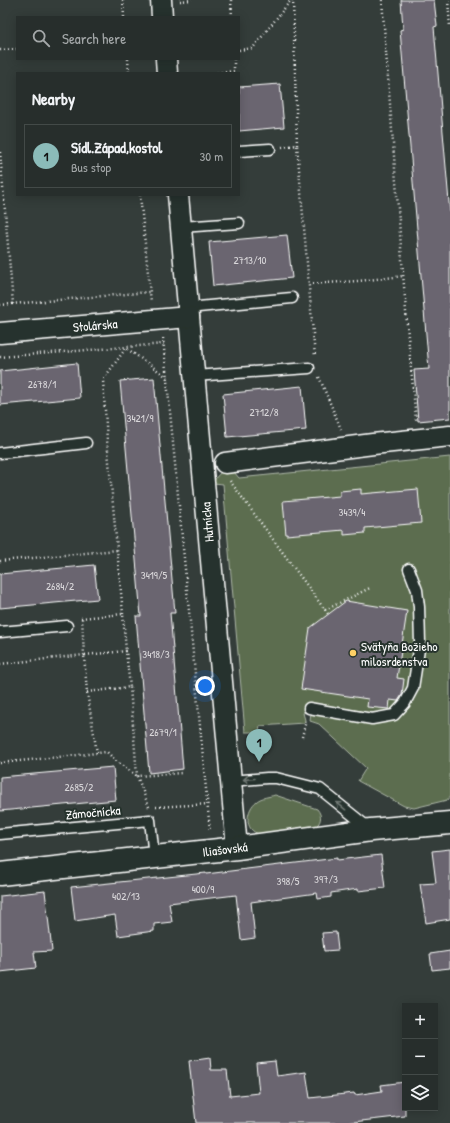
<!DOCTYPE html>
<html lang="en">
<head>
<meta charset="utf-8">
<style>
  body { margin:0; font-family:"Patrick Hand",sans-serif; background:#333a38; color:#f1f3f6 }
  .controls { position:absolute; right:12px; bottom:12px; display:grid; overflow:hidden; border-radius:0px; box-shadow:0 2px 10px #0003 }
  .controls button { width:36px; height:36px; display:grid; place-items:center; padding:0; border:0; border-bottom:1px solid #434a48; background:#272e2c; color:#f1f3f6; font:20px sans-serif }
  .you { position:absolute; left:205px; top:686px; width:14px; height:14px; margin:-10px; border:3px solid #fff; border-radius:50%; background:#1a73e8; box-shadow:0 0 0 6px #1a73e833 }
  .badge { display:grid; place-items:center; width:26px; height:26px; border-radius:50%; background:#8bbbb9; color:#111; font-size:13px; font-weight:700 }
  .pin { position:absolute; translate:-50% -33px; filter:drop-shadow(0 1px 2px #0008) }
  .pin::after { content:''; position:absolute; top:21px; width:14px; height:12px; background:inherit; clip-path:polygon(0 0,100% 0,50% 100%) }
  .list { margin:0; padding:0; list-style:none }
  h2 { display:flex; justify-content:space-between; align-items:center; height:52px; margin:0; padding:0 16px; font-size:17px }
  h2 small { font-size:13px; font-weight:400; color:#a4a8a9 }
  .list li { display:grid; grid-template-columns:26px 1fr auto; gap:12px; align-items:center; box-sizing:border-box; height:64px; margin:0 8px 8px; padding:0 8px; border:1px solid #434a48; border-radius:0px }
  .list b { display:block; font-size:15px; white-space:nowrap }
  .list p { margin:0; font-size:13px; white-space:nowrap; color:#a4a8a9 }
  .list em { font-size:13px; font-style:normal; color:#a4a8a9 }
  .icon { flex:none; width:22px; height:22px; fill:none; stroke:currentColor; stroke-width:2; stroke-linecap:round; stroke-linejoin:round }
  .map { position:relative; flex:none; width:450px; height:1123px; overflow:hidden }
  .search { position:absolute; background:#272e2c; box-shadow:0 2px 10px #0003; left:16px; top:16px; width:224px; height:44px; display:flex; align-items:center; gap:10px; box-sizing:border-box; padding:0 14px; border-radius:0px; color:#a4a8a9; font-size:15px }
  .panel { position:absolute; background:#272e2c; box-shadow:0 2px 10px #0003; left:16px; top:72px; width:224px; height:124px; border-radius:0px }
  .map>svg:first-child { display:block }
</style>
</head>
<body>
<div class="map">
<svg width="450" height="1123" viewBox="0 0 450 1123">
  <rect width="100%" height="100%" fill="#343d3a"/>
  <filter id="ink" filterUnits="userSpaceOnUse"><feTurbulence type="fractalNoise" baseFrequency=".025" numOctaves="2"/><feDisplacementMap in="SourceGraphic" scale="8" xChannelSelector="R" yChannelSelector="G"/><feConvolveMatrix kernelMatrix="1 2 1 2 8 2 1 2 1" color-interpolation-filters="sRGB"/></filter>
  <g filter="url(#ink)">
    <g fill="#5b6d4f" stroke="#adb6a7">
      <path d="M450 457V796L447 800 414 808 404 806 358 781 366 768 319 724 310 721 311 711 303 713 305 720 304 723 260 726 259 732H245L223 484 214 483C215 477 219 474 224 470L234 472 239 478Z"/>
      <path d="M275 795 317 809C323 816 321 823 314 828L260 834C243 831 246 809 257 801 262 797 269 797 275 795Z"/>
    </g>
    <g fill="#6a6570" stroke="#fff">
      <polygon points="401,0 434,0 437,26 434,27 450,214 450,418 418,421 414,370 429,369 400,30 403,29"/>
      <polygon points="280,84 284,127 239,131 239,87"/>
      <polygon points="287,235 292,278 213,286 209,242"/>
      <polygon points="77,363 80,398 0,405 0,371"/>
      <polygon points="154,378 175,613 170,613 183,769 149,773 136,616 141,616 120,381"/>
      <polygon points="302,386 306,430 227,437 223,394"/>
      <polygon points="361,489 361,494 418,489 421,523 365,528 365,533 344,535 344,530 286,535 283,501 340,496 340,491"/>
      <polygon points="94,565 98,599 0,608 0,574"/>
      <polygon points="346,601 407,611 397,678 404,679 402,695 398,701 390,700 389,709 367,707 368,699 301,689 310,628"/>
      <polygon points="113,767 116,800 0,811 0,777"/>
      <polygon points="450,849 450,919 426,923 420,884 436,883 432,851"/>
      <polygon points="381,855 385,888 358,891 358,889 331,893 331,897 318,899 317,893 251,902 255,938 241,940 236,895 169,903 172,922 154,924 154,931 118,936 115,915 75,921 71,887 206,873 206,874 337,858 337,860"/>
      <polygon points="45,891 52,951 34,952 36,968 0,972 0,896"/>
      <polygon points="336,932 338,950 324,951 322,933"/>
      <polygon points="450,951 450,968 432,970 430,954"/>
      <polygon points="210,1058 211,1070 227,1070 230,1096 259,1093 256,1063 275,1061 277,1076 306,1072 310,1098 354,1093 355,1095 382,1091 381,1085 405,1082 405,1116 344,1123 196,1123 189,1061"/>
    </g>
    <g fill="none" stroke-linecap="round" stroke-linejoin="round">
      <g stroke="#fff" stroke-width="13">
        <g id="service">
          <polyline points="239,151 270,149"/>
          <polyline points="181,227 239,223"/>
          <polyline points="188,308 292,298"/>
          <polyline points="194,376 309,368"/>
          <polyline points="0,453 86,443"/>
          <polyline points="0,632 67,626"/>
          <polyline points="309,708 372,719 394,715 405,703 413,688 420,643 419,607 417,590 409,569"/>
          <polyline points="230,781 267,778 276,778 320,789 370,829"/>
          <polyline points="0,834 150,820 154,857"/>
        </g>
      </g>
      <g stroke="#fff" stroke-width="23">
        <g id="minor">
          <polyline points="161,0 162,17"/>
          <polyline points="166,59 167,73"/>
          <polyline points="178,195 237,848"/>
          <polyline points="0,333 189,317"/>
          <polyline points="225,463 373,444 450,436"/>
        </g>
      </g>
      <g stroke="#fff" stroke-width="25">
        <polyline id="tertiary" points="0,874 237,848 371,830 450,823"/>
      </g>
      <g stroke="#fff" stroke-width="2.5" stroke-dasharray="1 3" stroke-linecap="butt">
        <polyline points="123,0 124,17"/>
        <polyline points="231,0 232,17"/>
        <polyline points="293,0 297,145"/>
        <polyline points="382,0 407,325 416,420"/>
        <polyline points="448,0 450,27"/>
        <polyline points="180,1 192,0"/>
        <polyline points="0,50 17,49"/>
        <polyline points="239,50 253,48 291,0"/>
        <polyline points="128,59 129,73"/>
        <polyline points="217,73 234,71 234,59"/>
        <polyline points="282,147 297,145 315,357"/>
        <polyline points="0,152 13,304"/>
        <polyline points="140,195 151,302"/>
        <polyline points="309,284 358,281 404,276"/>
        <polyline points="0,305 149,292"/>
        <polyline points="163,338 210,831"/>
        <polyline points="0,357 164,344"/>
        <polyline points="319,377 339,424 341,429"/>
        <polyline points="230,481 328,614"/>
        <polyline points="0,561 117,550"/>
        <polyline points="325,610 370,588"/>
        <polyline points="123,614 107,440 103,380 126,348 167,377"/>
        <polyline points="81,618 123,614 126,651"/>
        <polyline points="0,664 84,655 82,618"/>
        <polyline points="87,692 130,687 137,776"/>
        <polyline points="302,737 306,721"/>
        <polyline points="97,753 87,692 84,655 126,651 130,687"/>
        <polyline points="0,763 107,752 116,761 137,776"/>
        <polyline points="149,807 137,776 182,773"/>
        <polyline points="156,807 208,804"/>
      </g>
      <use href="#service" stroke="#26332d" stroke-width="10"/>
      <use href="#minor" stroke="#26332d" stroke-width="20"/>
      <use href="#tertiary" stroke="#26332d" stroke-width="22"/>
    </g>
    <defs><path id="oneway-shaft" d="M-6 0H5M1.5-3L5.5 0L1.5 3" fill="none" stroke-width="1.6" stroke-linecap="round" stroke-linejoin="round"/></defs>
    <g stroke="#727a76">
      <use href="#oneway-shaft" transform="translate(249 779) rotate(175)"/>
      <use href="#oneway-shaft" transform="translate(341 806) rotate(-141)"/>
    </g>
  </g>
  <circle fill="#ffd166" stroke="#26332d" stroke-width="1.5" cx="353" cy="653" r="4"/>
  <g text-anchor="middle" dominant-baseline="central" stroke-width="4" stroke-linejoin="round" paint-order="stroke">
    <g font-size="11" fill="#dad8db">
      <text x="250" y="260">2713/10</text>
      <text x="42" y="384">2678/1</text>
      <text x="264" y="412">2712/8</text>
      <text x="140" y="418">3421/9</text>
      <text x="352" y="512">3439/4</text>
      <text x="154" y="575">3419/5</text>
      <text x="60" y="586">2684/2</text>
      <text x="156" y="654">3418/3</text>
      <text x="163" y="732">2679/1</text>
      <text x="79" y="787">2685/2</text>
      <text x="326" y="879">397/3</text>
      <text x="288" y="881">398/5</text>
      <text x="203" y="889">400/9</text>
      <text x="126" y="896">402/13</text>
    </g>
    <g font-size="13" fill="#fff" stroke="#26332d">
      <text transform="translate(95 325) rotate(-5)">Stolárska</text>
      <text transform="translate(207 522) rotate(-95)">Hutnícka</text>
      <text transform="translate(93 812) rotate(-5)">Zámočnícka</text>
      <text transform="translate(225 849) rotate(-7)">Iliašovská</text>
    </g>
    <g font-size="13" fill="#fff" stroke="#26332d" text-anchor="start">
      <text x="361" y="646">Svätyňa Božieho<tspan x="361" dy="15">milosrdenstva</tspan></text>
    </g>
  </g>
</svg>
<div class="controls">
<button>+</button>
<button>−</button>
<button><svg class="icon" aria-label="layers" viewBox="0 0 24 24"><path d="M12 4l9 5-9 5-9-5zM3 14l9 5 9-5"/></svg></button>
</div>
<div class="you"></div>
<div class="pin badge" style="left:259px;top:762px">1</div>
<div class="search"><svg class="icon" aria-label="search" viewBox="0 0 24 24"><circle cx="10" cy="10" r="6"/><path d="M15 15l6 6"/></svg>Search here</div>
<section class="panel">
<h2>Nearby<small></small></h2>
<ul class="list">
<li><span class="badge">1</span><div><b>Sídl.Západ,kostol</b><p>Bus stop</p></div><em>30 m</em></li>
</ul>
</section>
</div>
</body>
</html>
